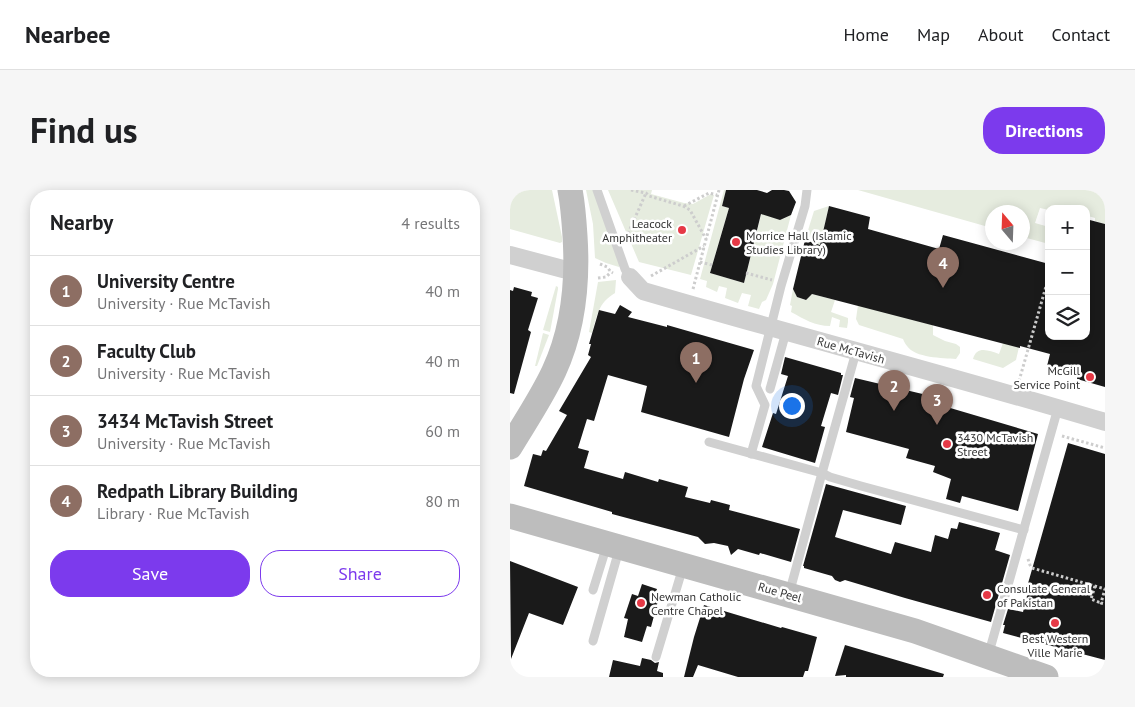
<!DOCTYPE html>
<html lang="en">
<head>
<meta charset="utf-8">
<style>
  body { margin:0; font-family:"PT Sans",sans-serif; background:#f6f6f6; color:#202124 }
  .controls { position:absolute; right:15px; top:15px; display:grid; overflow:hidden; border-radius:10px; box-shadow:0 2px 12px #0003 }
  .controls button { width:45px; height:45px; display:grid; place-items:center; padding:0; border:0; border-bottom:1px solid #e0e0e0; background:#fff; color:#202124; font:25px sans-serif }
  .compass { position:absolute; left:475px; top:15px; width:45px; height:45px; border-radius:50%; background:#fff; box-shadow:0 2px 12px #0003; rotate:341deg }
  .you { position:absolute; left:281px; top:215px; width:18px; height:18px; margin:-12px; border:4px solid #fff; border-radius:50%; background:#1a73e8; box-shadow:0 0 0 8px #1a73e833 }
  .badge { display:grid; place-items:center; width:32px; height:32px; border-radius:50%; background:#7c3aed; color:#fff; font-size:16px; font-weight:700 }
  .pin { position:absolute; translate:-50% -41px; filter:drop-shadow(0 1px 2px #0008) }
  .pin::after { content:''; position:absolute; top:26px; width:18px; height:15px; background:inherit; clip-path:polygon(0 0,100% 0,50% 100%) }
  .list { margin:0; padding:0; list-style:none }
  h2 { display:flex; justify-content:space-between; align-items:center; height:65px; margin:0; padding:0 20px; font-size:21px }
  h2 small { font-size:16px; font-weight:400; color:#757577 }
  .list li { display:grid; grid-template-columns:32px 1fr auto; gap:15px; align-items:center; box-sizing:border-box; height:70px; padding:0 20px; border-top:1px solid #e0e0e0 }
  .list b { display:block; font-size:19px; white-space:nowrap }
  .list p { margin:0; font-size:16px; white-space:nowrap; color:#757577 }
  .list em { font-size:16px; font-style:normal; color:#757577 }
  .actions { display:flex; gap:10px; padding:15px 20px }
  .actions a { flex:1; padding:11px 0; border:1px solid #7c3aed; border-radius:20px; text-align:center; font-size:18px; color:#7c3aed }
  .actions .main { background:#7c3aed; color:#fff }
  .icon { flex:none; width:28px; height:28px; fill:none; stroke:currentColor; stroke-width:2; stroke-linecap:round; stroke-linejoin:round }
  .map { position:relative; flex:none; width:595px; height:487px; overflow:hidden; border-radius:20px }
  header { display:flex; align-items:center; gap:30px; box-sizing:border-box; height:70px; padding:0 25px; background:#fff; border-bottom:1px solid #e0e0e0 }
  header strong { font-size:24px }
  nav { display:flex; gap:28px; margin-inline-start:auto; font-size:18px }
  .intro { display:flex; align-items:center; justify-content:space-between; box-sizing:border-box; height:120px; padding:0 30px }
  h1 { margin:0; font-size:35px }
  .button { padding:12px 22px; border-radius:20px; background:#7c3aed; color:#fff; font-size:18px; font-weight:700 }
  main { display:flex; gap:30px; padding:0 30px }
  aside { flex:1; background:#fff; border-radius:20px; box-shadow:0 2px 12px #0003 }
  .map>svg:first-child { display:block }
</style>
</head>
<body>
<header>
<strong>Nearbee</strong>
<nav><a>Home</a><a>Map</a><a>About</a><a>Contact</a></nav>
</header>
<div class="intro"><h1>Find us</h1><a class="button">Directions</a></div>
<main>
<aside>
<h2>Nearby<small>4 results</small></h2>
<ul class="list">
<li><span class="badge" style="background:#8d6e63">1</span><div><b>University Centre</b><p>University · Rue McTavish</p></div><em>40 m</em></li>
<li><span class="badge" style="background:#8d6e63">2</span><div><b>Faculty Club</b><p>University · Rue McTavish</p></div><em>40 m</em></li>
<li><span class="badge" style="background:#8d6e63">3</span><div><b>3434 McTavish Street</b><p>University · Rue McTavish</p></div><em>60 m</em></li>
<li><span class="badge" style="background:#8d6e63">4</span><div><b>Redpath Library Building</b><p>Library · Rue McTavish</p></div><em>80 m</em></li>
</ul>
<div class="actions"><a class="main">Save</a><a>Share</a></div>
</aside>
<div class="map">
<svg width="595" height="487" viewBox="0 0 595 487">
  <rect width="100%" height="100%" fill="#fff"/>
  <g fill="#e6ecdf">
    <polygon points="0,0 42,0 52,47 52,52 50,53 0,39"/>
    <polygon points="76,0 84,0 110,75 109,77 96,73 85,68 83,34"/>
    <polygon points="98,0 142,0 141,4 174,13 183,14 201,4 204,5 181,85 129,72"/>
    <polygon points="214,0 216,0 212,16 219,18 200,83 234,93 253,17 270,30 281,25 263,94 256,110 252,112 249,119 238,116 241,105 232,103 228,113 215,108 217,98 209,96 207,102 196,97 197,91 190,89"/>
    <polygon points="348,0 595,0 595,34 585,31 585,28 578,26 576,32 576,19 539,19 539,20 530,18 525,33 539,37 539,54 513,47 512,22 482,22 482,38"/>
    <polygon points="319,16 310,55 295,50 304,21"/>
    <path d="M106 90 105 103C88 113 87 126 82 143L79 142 88 92Z"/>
    <polygon points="46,96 48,97 48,99 40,142 33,140"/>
    <path d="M283 99 287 107 295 110 302 104 325 110 321 122 338 128V132L337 138 329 137 330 130 322 127 320 136C305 136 294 129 281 122L282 116 280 115Z"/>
    <path d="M348 115 423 135V145L435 151 446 154 450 157V163L446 169C433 168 405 168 397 156 395 154 394 151 393 149L349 135 346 129Z"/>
    <polygon points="33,143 39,145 27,176 25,176"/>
    <path d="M493 153 509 157 506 170 493 178 463 169C467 155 479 161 489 164Z"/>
  </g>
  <g fill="#1a1a1a">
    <polygon points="216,0 247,0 257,3 262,0 274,0 279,1 286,12 281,25 270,30 251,24 234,93 200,83 219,18 212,16"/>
    <polygon points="319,16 360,27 358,39 429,59 433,45 539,74 539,146 576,146 576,29 595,34 595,197 567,189 568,184 537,176 540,164 510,156 510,158 302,104 296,110 287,107 283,99 295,50 310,55"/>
    <polygon points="4,97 22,102 21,106 28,108 18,140 21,142 4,204 0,203 0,100 3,101"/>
    <polygon points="110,115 122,122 118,127 157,137 157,135 244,160 234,189 219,247 131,222 137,196 98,185 84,231 77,229 68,258 79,261 74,278 113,289 115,282 148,292 149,289 178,297 175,307 200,313 201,310 220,315 219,320 290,339 281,372 250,363 249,365 228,359 221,365 218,356 204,353 195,354 188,347 102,324 102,322 14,296 23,264 31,266 33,260 36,261 57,225 49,221 81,167 78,165 81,154 79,154 89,120 105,124"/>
    <polygon points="275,167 331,183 331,185 333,185 328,205 321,203 311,236 315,237 305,273 252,257 263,223 266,224 278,186 271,184"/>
    <polygon points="345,188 421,206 420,212 528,244 508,321 452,306 450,313 436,309 441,289 423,282 425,276 396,268 399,259 336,242 344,208 340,207"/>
    <polygon points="558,253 595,264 595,470 493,443 495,435 493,435 498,419 513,422 519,398 517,397"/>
    <polygon points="316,294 396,316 391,335 333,320 325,347 381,364 385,352 421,362 425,345 438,349 441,338 447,339 449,332 490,343 485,360 500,365 481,432 395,408 335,390 330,392 325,390 322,386 294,378 294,376 293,376"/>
    <polygon points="0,371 68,397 53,435 19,423 1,469"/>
    <polygon points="132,394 147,399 144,409 148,411 141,437 137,436 132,452 114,447 118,429 114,428 122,404 128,406"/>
    <polygon points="194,415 271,438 272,437 307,447 298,481 295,481 293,487 228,487 188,475 183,487 174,487 184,447"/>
    <polygon points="335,455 434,484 433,487 336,487 336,485 325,486"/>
    <polygon points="132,468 141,470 145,473 149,472 147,481 153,483 153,487 99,487 103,470 130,476"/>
  </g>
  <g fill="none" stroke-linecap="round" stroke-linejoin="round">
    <g stroke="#cdcdcd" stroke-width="3" stroke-dasharray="2.5 2.5" stroke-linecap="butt">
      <polyline points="121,0 136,3 139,6 173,16 180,20 196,49"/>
      <polyline points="174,16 199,3 207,5"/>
      <polyline points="116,48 136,3"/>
      <polyline points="190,72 202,75"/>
      <polyline points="90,74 97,77 101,82 103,83"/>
      <polyline points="236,83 262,90"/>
      <polyline points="141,86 194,56"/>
      <polyline points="88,88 96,87 101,82"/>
      <polyline points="183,99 209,0"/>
      <polyline points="509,191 539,86"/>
      <polyline points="552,246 595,258"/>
      <polyline points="518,369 520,375 522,378 595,399 591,413 595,414"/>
      <polyline points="585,396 581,409 591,413"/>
    </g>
    <g stroke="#d0d0d0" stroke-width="9">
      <polyline points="87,0 115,79 120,87"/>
      <polyline points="260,199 276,142"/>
      <polyline points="199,252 312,283 320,287 351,296 514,340"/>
      <polyline points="241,264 255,215 246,196 271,96 295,16 297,0"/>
      <polyline points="83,400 97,355"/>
      <polyline points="279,404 312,283 346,162"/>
      <polyline points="83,451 109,360"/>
      <polyline points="478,466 548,218"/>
      <polyline points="146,467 173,377"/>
    </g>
    <g stroke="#d0d0d0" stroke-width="18">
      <polyline points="0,65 53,79 66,81"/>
      <path d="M120 87 133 101C287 146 442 186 595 232"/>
    </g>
    <g stroke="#bdbdbd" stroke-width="25">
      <path d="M0 257C15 232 32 207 44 181 64 138 68 92 65 46 64 30 63 15 60 0"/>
      <polyline points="0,326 405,441 536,487"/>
    </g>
  </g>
  <g fill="#e63946" stroke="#fff" stroke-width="2">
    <circle cx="172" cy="40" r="5"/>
    <circle cx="226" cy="52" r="5"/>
    <circle cx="580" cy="187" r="5"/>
    <circle cx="437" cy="254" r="5"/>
    <circle cx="477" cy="405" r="5"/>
    <circle cx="131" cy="413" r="5"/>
    <circle cx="545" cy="433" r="5"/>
  </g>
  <g text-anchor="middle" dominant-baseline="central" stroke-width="5" stroke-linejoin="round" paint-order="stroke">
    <g font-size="12" fill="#333" stroke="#fff" text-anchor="start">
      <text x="162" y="33" text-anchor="end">Leacock<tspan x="162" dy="14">Amphitheater</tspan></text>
      <text x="236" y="45">Morrice Hall (Islamic<tspan x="236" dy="14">Studies Library)</tspan></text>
      <text x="570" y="180" text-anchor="end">McGill<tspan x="570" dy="14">Service Point</tspan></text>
      <text x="447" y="247">3430 McTavish<tspan x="447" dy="14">Street</tspan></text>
      <text x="487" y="398">Consulate General<tspan x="487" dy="14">of Pakistan</tspan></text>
      <text x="141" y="406">Newman Catholic<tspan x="141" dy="14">Centre Chapel</tspan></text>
      <text x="545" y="448" text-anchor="middle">Best Western<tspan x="545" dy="14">Ville Marie</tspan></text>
    </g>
    <g font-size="12" fill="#333" stroke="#fff">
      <text transform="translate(341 160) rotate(16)">Rue McTavish</text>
      <text transform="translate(270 402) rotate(16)">Rue Peel</text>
    </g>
  </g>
</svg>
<div class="controls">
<button>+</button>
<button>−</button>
<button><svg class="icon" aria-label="layers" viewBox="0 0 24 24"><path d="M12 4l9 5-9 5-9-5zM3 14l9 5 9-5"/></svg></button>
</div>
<svg class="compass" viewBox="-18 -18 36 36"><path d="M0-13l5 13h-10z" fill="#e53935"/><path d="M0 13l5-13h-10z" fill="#757577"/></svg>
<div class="you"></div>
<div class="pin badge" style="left:186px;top:193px;background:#8d6e63">1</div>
<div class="pin badge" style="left:384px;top:221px;background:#8d6e63">2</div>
<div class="pin badge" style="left:427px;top:235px;background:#8d6e63">3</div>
<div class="pin badge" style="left:433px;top:98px;background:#8d6e63">4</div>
</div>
</main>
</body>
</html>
